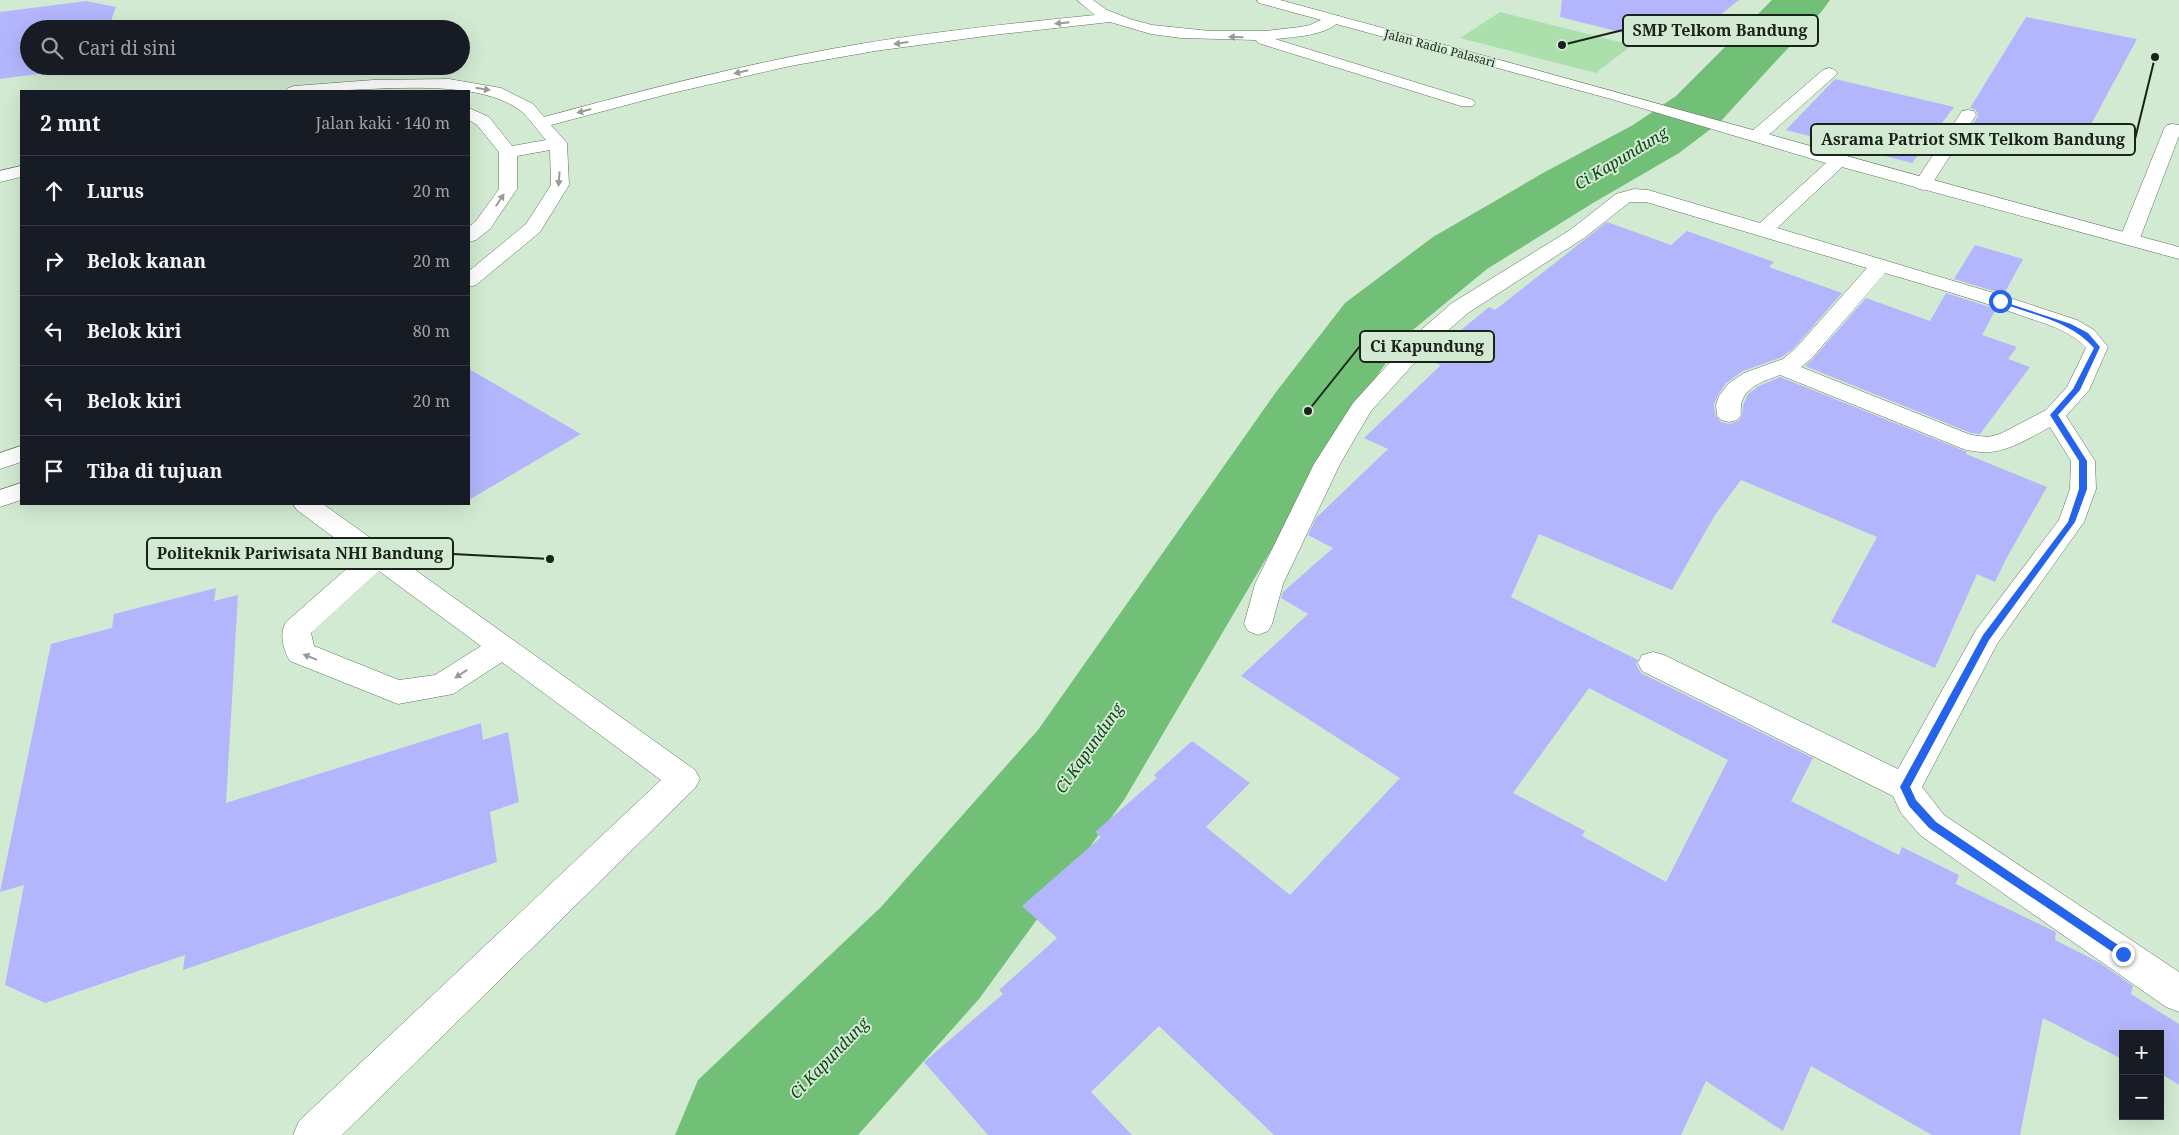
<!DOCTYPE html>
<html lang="id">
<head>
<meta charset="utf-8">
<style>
  body { margin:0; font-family:"Noto Serif",serif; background:#20242c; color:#f1f3f6 }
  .controls { position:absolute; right:15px; bottom:15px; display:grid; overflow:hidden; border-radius:0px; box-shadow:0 5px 20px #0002 }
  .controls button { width:45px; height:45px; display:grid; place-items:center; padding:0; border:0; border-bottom:1px solid #363941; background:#171b24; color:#f1f3f6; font:25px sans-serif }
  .stop { position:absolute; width:15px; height:15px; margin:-11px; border:4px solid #2563eb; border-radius:50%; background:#fff }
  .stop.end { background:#2563eb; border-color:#fff; box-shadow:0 1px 5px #0008 }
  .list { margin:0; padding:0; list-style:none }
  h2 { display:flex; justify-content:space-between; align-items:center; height:65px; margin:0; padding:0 20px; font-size:21px }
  h2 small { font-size:16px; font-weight:400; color:#9ea1a6 }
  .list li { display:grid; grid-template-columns:32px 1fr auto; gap:15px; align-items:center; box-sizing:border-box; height:70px; padding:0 20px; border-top:1px solid #363941 }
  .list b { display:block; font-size:19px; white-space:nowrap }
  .list em { font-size:16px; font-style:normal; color:#9ea1a6 }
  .icon { flex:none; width:28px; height:28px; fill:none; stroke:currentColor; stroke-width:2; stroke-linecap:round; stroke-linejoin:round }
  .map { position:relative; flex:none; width:2179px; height:1135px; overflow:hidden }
  .search { position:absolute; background:#171b24; box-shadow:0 5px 20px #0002; left:20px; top:20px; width:450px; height:55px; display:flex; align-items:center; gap:12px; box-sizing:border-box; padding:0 18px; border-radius:28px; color:#9ea1a6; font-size:19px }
  .panel { position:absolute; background:#171b24; box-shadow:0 5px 20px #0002; left:20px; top:90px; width:450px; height:415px; border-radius:0px }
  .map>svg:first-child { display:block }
</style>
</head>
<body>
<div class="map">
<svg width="2179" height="1135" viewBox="0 0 2179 1135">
  <rect width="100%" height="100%" fill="#d2ead2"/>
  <polygon fill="#abe0ad" points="1500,12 1632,45 1596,73 1460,38"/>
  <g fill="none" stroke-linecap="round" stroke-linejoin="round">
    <polygon fill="#72bf78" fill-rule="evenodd" points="1772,0 1830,0 1822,11 1720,122 1679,153 1593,203 1487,269 1403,338 1353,411 1124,800 979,999 858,1135 675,1135 698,1080 881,907 1038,730 1276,392 1345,303 1433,237 1543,173 1633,125 1676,96"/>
  </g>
  <g fill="#b4b6fd" fill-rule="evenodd">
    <polygon points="1562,0 1739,0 1680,47 1560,17"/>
    <polygon points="86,1 116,7 108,29 29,29 29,66 67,66 63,67 61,71 0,79 0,12"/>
    <polygon points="2026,17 2137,39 2074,156 1969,130 1978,116 1976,110 1970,108"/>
    <polygon points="1835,79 1954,107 1912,163 1786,130"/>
    <path d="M1607 222 1671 245 1687 231 1774 262 1769 267 1842 293 1794 348 1782 357 1743 371 1726 383 1718 395 1714 404 1715 415 1721 422 1729 424 1738 421 1742 416 1743 406 1748 394 1759 386 1780 377 1967 452 1966 454 2047 487 2006 559 1995 582 1977 574 1935 668 1831 622 1877 537 1741 480 1715 515 1672 590 1539 534 1511 597 1638 660 1636 664 1641 673 1813 758 1791 801 1899 855 1902 847 1959 875 1956 884 2056 932 2055 940 2100 963 2133 986 2131 994 2179 1024V1085L2160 1073V1034H2123V1048L2120 1058 2043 1018 2020 1135H1932L1811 1066 1783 1131 1706 1081 1681 1135H1274L1159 1026 1091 1092 1132 1135H988L924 1062 1003 994 999 990 1057 938 1022 906 1101 837 1095 832 1157 778 1154 775 1192 741 1250 783 1206 827 1290 895 1400 778 1241 676 1308 614 1281 598 1283 592 1333 548 1308 535 1316 518 1388 449 1364 438 1441 365 1426 359 1489 307 1495 310ZM1589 688 1728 760 1666 882 1582 836 1585 831 1513 793Z"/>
    <polygon points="1975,245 2023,259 2004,294 1954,279"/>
    <polygon points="1946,293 1996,309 1982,335 2017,347 2008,359 2030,367 1980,434 1971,433 1805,366 1812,360 1866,298 1930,321"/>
    <polygon points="469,369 581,434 469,500"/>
    <polygon points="216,588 214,601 238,595 226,803 481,723 483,740 508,732 519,802 490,812 497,862 183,970 185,955 45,1003 5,985 24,885 0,892 51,644 112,628 114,614"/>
  </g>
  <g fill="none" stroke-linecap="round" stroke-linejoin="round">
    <g stroke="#5c725d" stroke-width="1">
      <g id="service">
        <path d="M1077 0H1093L1107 10 1130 19 1152 25 1210 31H1265L1300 27 1310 25 1329 16H1339L1341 19C1329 36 1293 37 1275 39L1473 100 1475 103 1473 106H1461L1258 43 1256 40 1181 38 1151 34 1110 22 993 35 875 51 790 66 668 94 551 125 567 143 569 185 540 232 476 285 469 287V271L526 224 551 185 550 150 517 156V189L490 229 476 240 469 242V227L476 221 499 189V152L477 125 469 120V108L489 117 512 146 546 140C538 131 530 119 521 111 470 72 350 95 286 91L288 88 294 86 373 80 449 79 501 88 533 104 544 117C639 91 734 67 831 49 918 33 1007 24 1095 15Z"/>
        <polygon points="1829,68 1835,70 1837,73 1835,76 1763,140 1751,140 1748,136 1751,132 1823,70"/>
        <polygon points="1968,110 1974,111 1976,115 1932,184 1930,188 1923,190 1916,188 1914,184 1962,111"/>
        <polygon points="2173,124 2179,125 2179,136 2140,238 2137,242 2130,244 2123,242 2120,238 2164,129 2167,125"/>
        <polygon points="21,166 21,177 0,182 0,171"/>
        <polygon points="21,446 21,462 0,469 0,453"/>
        <polygon points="21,483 21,500 0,507 0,490"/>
        <path d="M293 504H323L695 770 700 779 695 788 342 1135H293L299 1121 661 780 502 662 453 694 398 704 290 661C283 649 279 634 286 622L360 557 297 510ZM379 571 481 646 435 675 399 680 314 646 311 633Z"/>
      </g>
    </g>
    <g stroke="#5c725d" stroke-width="1">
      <path id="minor" d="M1257 0H1280C1580 81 1879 166 2179 247V259L1842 167 1777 228 2007 297 2077 320 2094 330 2108 347 2089 390 2066 416 2095 461 2096 489 2084 522 1997 644 1922 787 1944 815 2179 972V1012L2166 1007 1920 835 1901 813 1893 796 1642 671 1638 663 1642 655 1653 652 1664 655 1898 769 1976 630 2059 520 2070 489 2071 461 2050 427C2031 437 2012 450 1990 452 1983 453 1974 451 1966 450L1780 375C1759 383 1738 389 1741 415L1737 420 1729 422 1721 420 1717 415 1716 405 1719 396 1728 384 1744 373 1783 359 1795 349 1867 268 1646 202H1630L1584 238 1468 313 1429 347 1371 411 1340 464 1283 584 1272 624 1268 631 1258 635 1248 631 1244 624 1255 584 1314 464 1353 403 1413 337 1452 303 1570 230 1616 194 1634 189 1648 190 1760 223 1826 163 1611 99 1259 3ZM1885 273C1929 286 1974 299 2017 314 2041 323 2068 328 2086 348L2067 387 2046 410 2000 434 1988 437 1971 435 1801 367 1811 359Z"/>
    </g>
    <use href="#service" fill="#fff" fill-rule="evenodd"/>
    <use href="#minor" fill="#fff" fill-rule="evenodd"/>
  </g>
  <defs><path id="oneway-solid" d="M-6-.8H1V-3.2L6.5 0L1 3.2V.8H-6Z" transform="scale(1.25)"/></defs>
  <g fill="#989c98">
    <use href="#oneway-solid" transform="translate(1062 23) rotate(174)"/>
    <use href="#oneway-solid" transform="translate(1236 37) rotate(-179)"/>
    <use href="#oneway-solid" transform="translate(901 43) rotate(172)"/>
    <use href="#oneway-solid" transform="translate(741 72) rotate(167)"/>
    <use href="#oneway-solid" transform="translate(483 89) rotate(9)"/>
    <use href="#oneway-solid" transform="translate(584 111) rotate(165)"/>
    <use href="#oneway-solid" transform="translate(559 179) rotate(94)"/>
    <use href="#oneway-solid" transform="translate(500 200) rotate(-56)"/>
    <use href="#oneway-solid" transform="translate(310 657) rotate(-158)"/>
    <use href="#oneway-solid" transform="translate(461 674) rotate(147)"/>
  </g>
  <path fill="#2563eb" d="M1998 300 2071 324 2088 333 2100 347 2080 390 2058 415 2087 461V489L2075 522 1989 640 1910 787 1916 800 1936 822 2127 951 2128 954 2127 958 2123 959 1929 828 1909 806 1900 787 1983 635 2068 522 2079 489V461L2050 415 2073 389 2094 348C2071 321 2030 314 1998 302Z"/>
  <g text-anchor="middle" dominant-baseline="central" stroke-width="4" stroke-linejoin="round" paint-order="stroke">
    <g font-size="12" fill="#1a231a" stroke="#d2ead2">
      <text transform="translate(1440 48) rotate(15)">Jalan Radio Palasari</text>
    </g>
    <g font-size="16" font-style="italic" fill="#0f4618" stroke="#d2ead2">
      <text transform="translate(1621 158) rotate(-31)">Ci Kapundung</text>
      <text transform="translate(1089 748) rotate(-55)">Ci Kapundung</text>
      <text transform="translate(829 1058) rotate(-46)">Ci Kapundung</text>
    </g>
  </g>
  <path fill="none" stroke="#1a231a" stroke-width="2" d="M1562 45L1623 30M2155 57L2135 139M1308 411L1360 346M550 559L453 554"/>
  <g fill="#1a231a" stroke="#d2ead2" stroke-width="2">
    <circle cx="1562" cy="45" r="5"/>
    <circle cx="2155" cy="57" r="5"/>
    <circle cx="1308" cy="411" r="5"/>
    <circle cx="550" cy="559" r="5"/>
  </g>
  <g fill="#d2ead2" stroke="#1a231a" stroke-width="2">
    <rect x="1623" y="15" width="195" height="31" rx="5"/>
    <rect x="1811" y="124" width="324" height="31" rx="5"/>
    <rect x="1360" y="331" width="134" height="31" rx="5"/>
    <rect x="147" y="538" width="306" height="31" rx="5"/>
  </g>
  <g font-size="16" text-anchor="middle" font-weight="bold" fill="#1a231a">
    <text x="1720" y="36">SMP Telkom Bandung</text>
    <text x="1973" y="145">Asrama Patriot SMK Telkom Bandung</text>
    <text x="1427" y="352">Ci Kapundung</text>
    <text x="300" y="559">Politeknik Pariwisata NHI Bandung</text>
  </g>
</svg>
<div class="controls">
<button>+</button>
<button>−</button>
</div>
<div class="stop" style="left:2000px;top:301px"></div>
<div class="stop end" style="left:2123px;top:954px"></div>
<div class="search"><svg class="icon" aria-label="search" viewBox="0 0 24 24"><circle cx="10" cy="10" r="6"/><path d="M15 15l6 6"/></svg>Cari di sini</div>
<section class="panel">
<h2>2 mnt<small>Jalan kaki · 140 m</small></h2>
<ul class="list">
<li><svg class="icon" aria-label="ahead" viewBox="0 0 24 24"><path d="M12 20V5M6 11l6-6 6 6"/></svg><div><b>Lurus</b></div><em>20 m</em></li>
<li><svg class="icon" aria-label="right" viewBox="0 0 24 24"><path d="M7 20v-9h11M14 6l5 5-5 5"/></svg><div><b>Belok kanan</b></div><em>20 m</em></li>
<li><svg class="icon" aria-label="left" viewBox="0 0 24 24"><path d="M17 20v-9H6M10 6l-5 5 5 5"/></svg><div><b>Belok kiri</b></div><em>80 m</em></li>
<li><svg class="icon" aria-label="left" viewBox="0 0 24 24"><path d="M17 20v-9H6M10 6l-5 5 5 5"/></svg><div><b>Belok kiri</b></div><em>20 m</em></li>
<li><svg class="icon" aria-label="arrive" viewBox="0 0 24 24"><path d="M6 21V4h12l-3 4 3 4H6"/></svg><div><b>Tiba di tujuan</b></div></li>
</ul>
</section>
</div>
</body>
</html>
